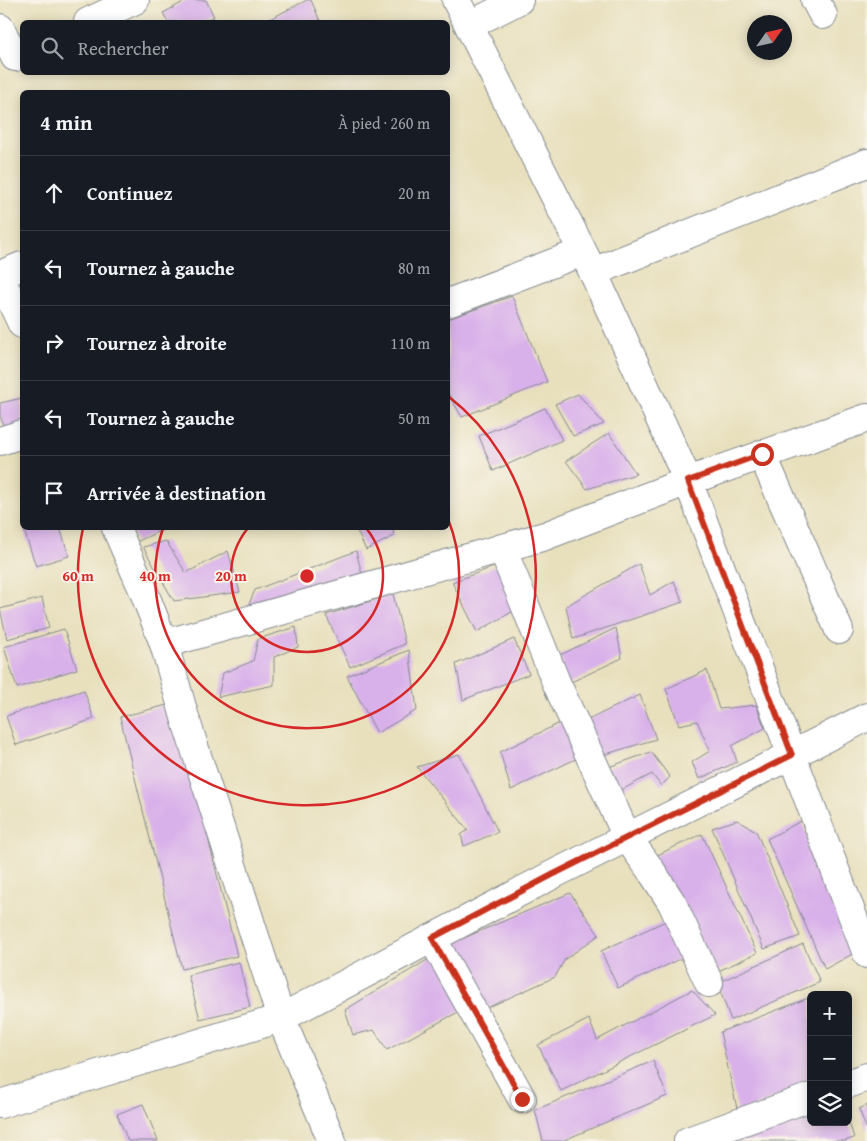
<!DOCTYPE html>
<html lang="fr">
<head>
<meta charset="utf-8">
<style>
  body { margin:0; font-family:"Gentium Book Plus",serif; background:#20242c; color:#f1f3f6 }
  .controls { position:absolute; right:15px; bottom:15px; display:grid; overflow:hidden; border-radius:8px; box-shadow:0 2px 12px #0003 }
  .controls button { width:45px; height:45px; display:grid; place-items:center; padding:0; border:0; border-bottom:1px solid #363941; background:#171b24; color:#f1f3f6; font:25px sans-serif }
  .compass { position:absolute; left:747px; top:15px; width:45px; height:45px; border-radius:50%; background:#171b24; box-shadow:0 2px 12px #0003; rotate:56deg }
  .stop { position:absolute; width:15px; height:15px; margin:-11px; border:4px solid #c8321e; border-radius:50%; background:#fff }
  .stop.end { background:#c8321e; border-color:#fff; box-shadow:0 1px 5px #0008 }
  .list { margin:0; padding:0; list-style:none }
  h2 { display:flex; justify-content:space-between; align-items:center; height:65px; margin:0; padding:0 20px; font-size:21px }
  h2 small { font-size:16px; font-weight:400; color:#9ea1a6 }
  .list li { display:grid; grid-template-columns:32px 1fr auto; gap:15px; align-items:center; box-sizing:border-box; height:75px; padding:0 20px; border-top:1px solid #363941 }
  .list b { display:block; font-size:19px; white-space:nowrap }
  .list em { font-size:16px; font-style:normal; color:#9ea1a6 }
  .icon { flex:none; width:28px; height:28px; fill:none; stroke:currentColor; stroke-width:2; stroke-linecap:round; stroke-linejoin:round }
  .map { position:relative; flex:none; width:867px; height:1141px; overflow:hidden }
  .search { position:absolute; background:#171b24; box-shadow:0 2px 12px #0003; left:20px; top:20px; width:430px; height:55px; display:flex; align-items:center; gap:12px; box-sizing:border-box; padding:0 18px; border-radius:8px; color:#9ea1a6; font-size:19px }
  .panel { position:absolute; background:#171b24; box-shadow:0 2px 12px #0003; left:20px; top:90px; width:430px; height:440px; border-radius:8px }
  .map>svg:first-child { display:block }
</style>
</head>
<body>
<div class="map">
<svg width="867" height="1141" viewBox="0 0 867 1141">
  <rect width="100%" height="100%" fill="#f7f3e8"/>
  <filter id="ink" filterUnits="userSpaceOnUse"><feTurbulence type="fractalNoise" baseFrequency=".02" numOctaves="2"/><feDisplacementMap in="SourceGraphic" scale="10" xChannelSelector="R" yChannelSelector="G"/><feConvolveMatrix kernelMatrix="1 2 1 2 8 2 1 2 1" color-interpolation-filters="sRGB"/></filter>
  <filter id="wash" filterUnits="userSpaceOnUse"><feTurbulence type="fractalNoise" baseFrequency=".0096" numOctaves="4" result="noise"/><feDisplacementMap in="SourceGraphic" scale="20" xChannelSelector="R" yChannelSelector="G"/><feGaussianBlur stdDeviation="1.12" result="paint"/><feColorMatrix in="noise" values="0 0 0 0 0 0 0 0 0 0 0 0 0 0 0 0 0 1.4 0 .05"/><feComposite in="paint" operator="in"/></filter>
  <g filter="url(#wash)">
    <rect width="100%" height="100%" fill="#e8e0bd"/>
    <g id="blocks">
      <g fill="#d9b1ea">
        <polygon points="187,0 206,0 214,17 198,22 168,22 163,13"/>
        <polygon points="307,0 311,0 320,21 316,22 264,22"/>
        <polygon points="512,296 547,382 462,417 448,393 448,319"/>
        <polygon points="578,394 604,424 573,436 555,404"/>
        <polygon points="22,398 22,429 7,435 0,416 0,403"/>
        <polygon points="545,408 562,440 493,471 479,436"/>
        <polygon points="609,433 636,474 587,489 566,461"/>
        <polygon points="23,528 60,528 69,556 36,566"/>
        <polygon points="132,528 166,528 136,542"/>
        <polygon points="362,528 393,528 394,536 366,550 357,531"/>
        <polygon points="166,541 186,573 228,551 240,592 174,601 143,547"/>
        <polygon points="356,551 362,574 247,609 255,590"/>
        <polygon points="502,564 517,609 477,632 452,582"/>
        <polygon points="639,564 650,595 674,581 683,602 573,639 566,606"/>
        <polygon points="393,594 405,644 350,667 326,615"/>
        <polygon points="42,598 49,628 7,639 0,609"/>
        <polygon points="296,627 298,647 274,657 274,685 218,697 223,673 253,661 258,639"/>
        <polygon points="616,628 622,658 567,684 560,655"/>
        <polygon points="64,629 77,669 17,688 4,647"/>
        <polygon points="514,639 529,674 463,700 456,664"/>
        <polygon points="409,650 417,710 377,733 347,676"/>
        <polygon points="707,670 719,709 756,705 765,728 732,746 737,762 699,779 692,762 710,751 697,721 679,725 666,689"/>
        <polygon points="84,690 94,719 16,745 6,716"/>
        <polygon points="640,695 656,739 593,758 581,723"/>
        <polygon points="175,703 237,956 182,969 120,717"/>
        <polygon points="566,720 582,756 511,790 500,752"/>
        <polygon points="651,752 670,777 661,786 652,774 612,795 603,769"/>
        <polygon points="459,754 498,832 464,846 461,835 468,830 417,767"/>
        <polygon points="737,820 756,831 800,936 764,949 712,828"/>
        <polygon points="801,821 856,952 825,969 767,839"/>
        <polygon points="702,834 757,953 714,973 653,857"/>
        <polygon points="570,893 599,935 565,959 555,977 480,1011 445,946"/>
        <polygon points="672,918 689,955 618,988 601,951"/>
        <polygon points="803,944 820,982 731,1020 717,983"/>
        <polygon points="437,954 464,1009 387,1050 374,1030 353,1035 345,1010"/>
        <polygon points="239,962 250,1007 200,1019 188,975"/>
        <polygon points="692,990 715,1015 561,1091 538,1045 589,1019 597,1040"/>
        <polygon points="811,997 811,1084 738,1113 720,1032"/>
        <polygon points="653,1061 667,1096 562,1141 543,1141 535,1110"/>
        <polygon points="143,1104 158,1141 128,1141 117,1114"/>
        <polygon points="867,1105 867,1130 859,1109"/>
        <polygon points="811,1108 811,1122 849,1122 854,1138 844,1141 723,1141"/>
      </g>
    </g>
  </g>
  <g filter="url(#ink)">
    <use href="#blocks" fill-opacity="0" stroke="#82888e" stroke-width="1"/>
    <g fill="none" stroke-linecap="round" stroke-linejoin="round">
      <g stroke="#82888e" stroke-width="30">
        <g id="minor">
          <polyline points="456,0 593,272 688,481 867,954"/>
          <polyline points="815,0 823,15"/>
          <polyline points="88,22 135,0"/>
          <polyline points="470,25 519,0"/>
          <polyline points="0,28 15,57"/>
          <polyline points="593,272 867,163"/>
          <polyline points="0,275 22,266"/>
          <polyline points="0,277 22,324"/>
          <polyline points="448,303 582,252"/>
          <polyline points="0,441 22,434"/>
          <polyline points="762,454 839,630"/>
          <polyline points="116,528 144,592 164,644 186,721 281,1018 332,1141"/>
          <polyline points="502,548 556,682 627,837 652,872 672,903 709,983"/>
          <polyline points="164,644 545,536 688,481 867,418"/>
          <polyline points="432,938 522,1099"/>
          <polyline points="848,1084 867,1077"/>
          <polyline points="0,1104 281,1018 554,874 867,717"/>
          <polyline points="688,1141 811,1097"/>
        </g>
      </g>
      <use href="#minor" stroke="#fff" stroke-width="28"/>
    </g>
  </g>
  <g fill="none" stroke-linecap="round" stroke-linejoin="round" filter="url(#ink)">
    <polyline stroke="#c8321e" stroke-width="6" points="522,1099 432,938 554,874 792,755 688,481 762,454"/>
  </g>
  <g fill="none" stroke="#d62828" stroke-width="2.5">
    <path d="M366 528A76 76 0 1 1 248 528"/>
    <path d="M448 519A152 152 0 1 1 163 528"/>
    <path d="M448 396A229 229 0 1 1 83 528"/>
  </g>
  <circle cx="307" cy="576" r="8" fill="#d62828" stroke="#f7f3e8" stroke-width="2.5"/>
  <g font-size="15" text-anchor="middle" font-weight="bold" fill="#d62828" stroke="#f7f3e8" stroke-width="4" stroke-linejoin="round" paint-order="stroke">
    <text x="78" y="581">60 m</text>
    <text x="155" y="581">40 m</text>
    <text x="231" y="581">20 m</text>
  </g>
</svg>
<div class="controls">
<button>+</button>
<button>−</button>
<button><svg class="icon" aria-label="layers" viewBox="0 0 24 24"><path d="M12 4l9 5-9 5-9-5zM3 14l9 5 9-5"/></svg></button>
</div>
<svg class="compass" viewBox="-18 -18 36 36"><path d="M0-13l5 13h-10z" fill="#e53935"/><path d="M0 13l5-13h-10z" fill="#9ea1a6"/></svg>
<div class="stop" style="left:762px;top:454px"></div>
<div class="stop end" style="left:522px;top:1099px"></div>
<div class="search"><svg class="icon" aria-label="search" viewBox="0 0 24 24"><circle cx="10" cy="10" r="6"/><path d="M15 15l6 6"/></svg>Rechercher</div>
<section class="panel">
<h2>4 min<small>À pied · 260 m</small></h2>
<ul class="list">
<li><svg class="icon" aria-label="ahead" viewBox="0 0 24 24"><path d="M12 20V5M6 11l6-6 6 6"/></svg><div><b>Continuez</b></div><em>20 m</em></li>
<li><svg class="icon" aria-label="left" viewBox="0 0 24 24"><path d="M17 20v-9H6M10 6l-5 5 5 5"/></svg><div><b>Tournez à gauche</b></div><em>80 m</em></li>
<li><svg class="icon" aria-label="right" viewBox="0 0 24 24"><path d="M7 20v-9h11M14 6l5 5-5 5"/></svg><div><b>Tournez à droite</b></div><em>110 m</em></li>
<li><svg class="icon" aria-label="left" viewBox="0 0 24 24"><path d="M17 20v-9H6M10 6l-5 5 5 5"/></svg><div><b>Tournez à gauche</b></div><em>50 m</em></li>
<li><svg class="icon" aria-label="arrive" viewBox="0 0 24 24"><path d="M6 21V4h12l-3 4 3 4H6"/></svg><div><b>Arrivée à destination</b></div></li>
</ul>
</section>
</div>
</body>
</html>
